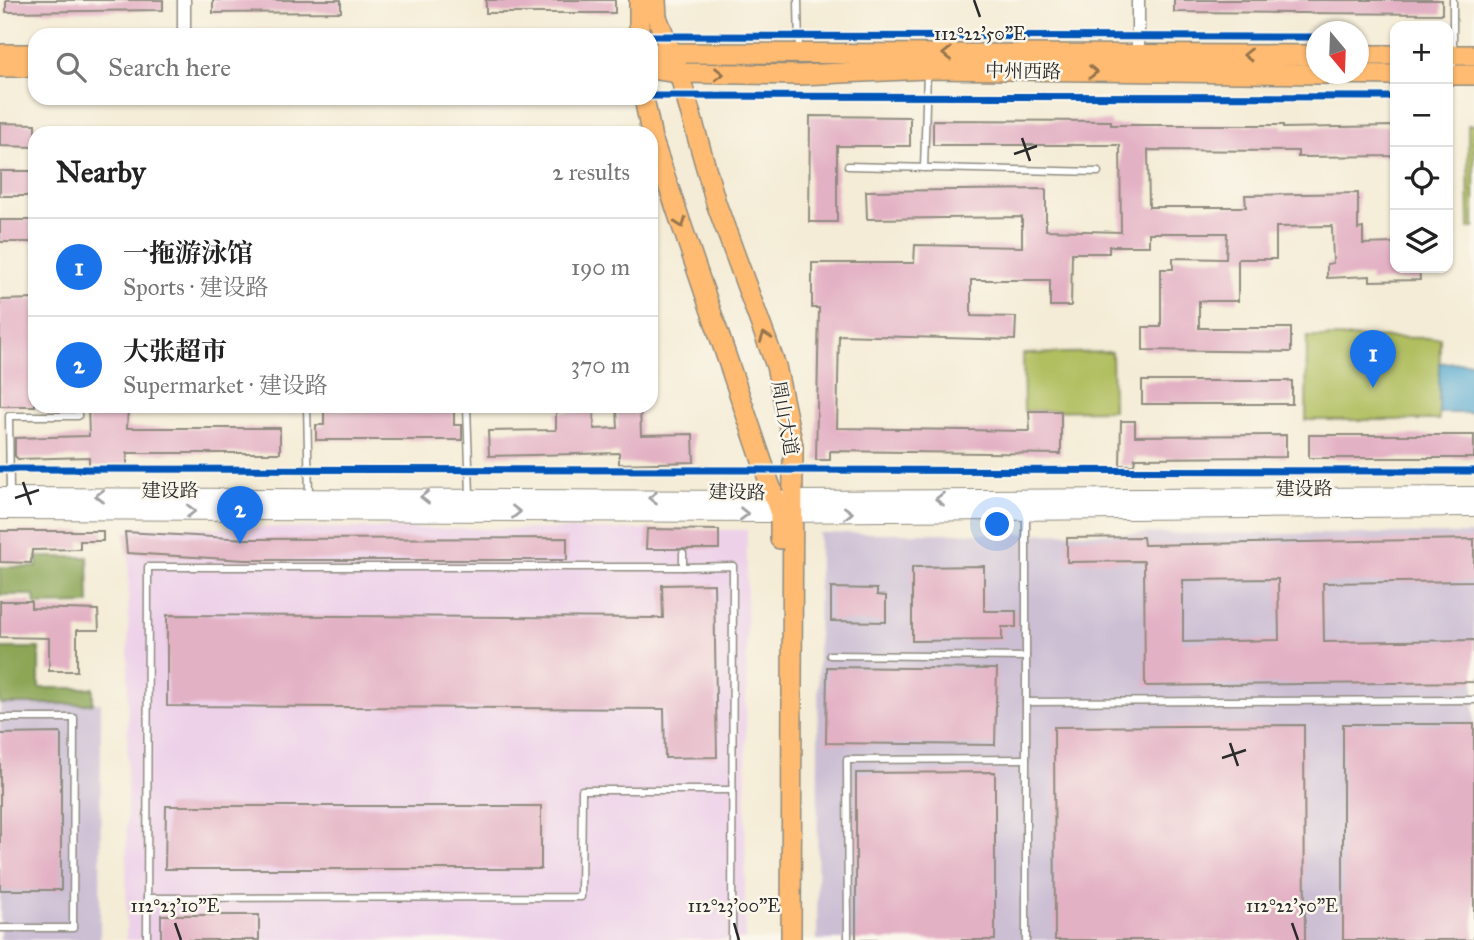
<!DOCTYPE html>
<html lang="en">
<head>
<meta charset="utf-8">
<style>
  body { margin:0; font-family:"IM FELL Great Primer","Noto Serif SC",serif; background:#f2f2f2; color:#222 }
  .controls { position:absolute; right:21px; top:21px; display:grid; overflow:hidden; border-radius:14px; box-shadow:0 2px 5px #0004 }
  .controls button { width:63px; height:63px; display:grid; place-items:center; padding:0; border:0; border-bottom:2px solid #e0e0e0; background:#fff; color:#222; font:35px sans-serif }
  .compass { position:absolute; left:1306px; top:21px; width:63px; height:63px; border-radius:50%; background:#fff; box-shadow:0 2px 5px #0004; rotate:161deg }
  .you { position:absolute; left:998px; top:525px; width:24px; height:24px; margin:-18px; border:5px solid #fff; border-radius:50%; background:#1a73e8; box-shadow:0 0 0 10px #1a73e833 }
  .badge { display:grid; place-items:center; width:46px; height:46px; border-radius:50%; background:#1a73e8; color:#fff; font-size:23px; font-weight:700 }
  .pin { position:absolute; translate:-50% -58px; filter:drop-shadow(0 2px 4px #0008) }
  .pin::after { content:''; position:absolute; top:37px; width:24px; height:21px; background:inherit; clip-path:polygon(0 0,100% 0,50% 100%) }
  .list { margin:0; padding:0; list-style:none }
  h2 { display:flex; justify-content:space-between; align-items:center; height:91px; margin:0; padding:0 28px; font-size:30px }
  h2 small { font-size:23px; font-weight:400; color:#767676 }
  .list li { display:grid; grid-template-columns:46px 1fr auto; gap:21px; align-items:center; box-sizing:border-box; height:98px; padding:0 28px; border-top:2px solid #e0e0e0 }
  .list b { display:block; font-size:26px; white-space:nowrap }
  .list p { margin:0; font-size:23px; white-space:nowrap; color:#767676 }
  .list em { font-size:23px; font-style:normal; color:#767676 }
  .icon { flex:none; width:38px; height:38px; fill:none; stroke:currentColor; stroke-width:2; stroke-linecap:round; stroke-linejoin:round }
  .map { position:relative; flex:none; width:1474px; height:940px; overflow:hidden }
  .search { position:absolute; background:#fff; box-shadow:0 2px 5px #0004; left:28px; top:28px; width:630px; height:77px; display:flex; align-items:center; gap:18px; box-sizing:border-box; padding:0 24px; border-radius:21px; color:#767676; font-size:26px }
  .panel { position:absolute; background:#fff; box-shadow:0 2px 5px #0004; left:28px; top:126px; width:630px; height:287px; border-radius:21px }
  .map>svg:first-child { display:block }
</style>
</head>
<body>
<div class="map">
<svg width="1474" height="940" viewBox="0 0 1474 940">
  <rect width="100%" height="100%" fill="#fbf7ec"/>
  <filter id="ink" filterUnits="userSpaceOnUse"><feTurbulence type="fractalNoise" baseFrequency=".0143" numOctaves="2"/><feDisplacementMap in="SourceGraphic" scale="14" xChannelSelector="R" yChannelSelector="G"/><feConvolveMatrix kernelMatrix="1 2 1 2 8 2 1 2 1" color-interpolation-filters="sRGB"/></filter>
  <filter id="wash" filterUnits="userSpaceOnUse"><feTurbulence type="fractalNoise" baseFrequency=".00686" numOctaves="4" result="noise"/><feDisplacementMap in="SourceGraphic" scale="28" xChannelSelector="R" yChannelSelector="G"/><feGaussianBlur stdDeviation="1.57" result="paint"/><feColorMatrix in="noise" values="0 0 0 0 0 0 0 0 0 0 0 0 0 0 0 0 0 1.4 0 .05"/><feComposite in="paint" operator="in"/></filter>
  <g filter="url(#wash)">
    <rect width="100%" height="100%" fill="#f4ecd6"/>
    <polygon fill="#edd1e9" points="129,527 747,530 745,940 126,940"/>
    <g fill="#ccbfd4">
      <polygon points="819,533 1474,534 1474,940 817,940"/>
      <polygon points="101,703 100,940 0,940 0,704"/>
    </g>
    <g fill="#b1bf61" stroke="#6e7546" stroke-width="2">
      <polygon points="1468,125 1474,125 1474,228 1469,228"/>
      <polygon points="1307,337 1440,338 1439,420 1306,420"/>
      <polygon points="1112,352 1113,410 1024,411 1023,354"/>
    </g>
    <g fill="#8ca657" stroke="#5c6841" stroke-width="2">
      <polygon points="37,557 88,557 89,604 35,605 34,595 0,595 0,567 37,567"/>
      <polygon points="0,648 39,648 39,688 93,688 93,704 0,704"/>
    </g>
    <polygon fill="#52a7ce" stroke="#3e697c" stroke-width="2" points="1474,362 1474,413 1439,413 1439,363"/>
    <g id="blocks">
      <g fill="#e3b1c4" fill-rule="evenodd">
        <polygon points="6,0 163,0 163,10 6,12"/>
        <polygon points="213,0 341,0 341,12 213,13"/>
        <rect x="486" y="0" width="129" height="13"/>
        <polygon points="1174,0 1442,0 1442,14 1174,12"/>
        <polygon points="810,116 910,117 910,146 837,146 837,222 809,222"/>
        <polygon points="933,120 1111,121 1111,125 1283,125 1283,128 1395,126 1395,156 1298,157 1298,151 1148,150 1149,207 1246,207 1245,195 1358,193 1358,229 1363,228 1363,244 1395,243 1395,268 1419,268 1420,280 1370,281 1370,276 1327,278 1327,264 1333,263 1332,226 1276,227 1276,259 1238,259 1238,301 1199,301 1199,328 1291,328 1291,352 1143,350 1143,327 1161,327 1161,269 1173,269 1173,258 1226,259 1227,233 1149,233 1149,246 1109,246 1109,253 1072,253 1071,306 1050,306 1050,280 971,280 971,316 1016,317 1015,340 839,335 837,428 1030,431 1029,411 1061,411 1061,454 830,451 830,460 816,460 819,308 812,308 812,263 914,263 915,245 1022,247 1022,217 867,219 866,191 1046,189 1046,230 1121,232 1120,145 933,145"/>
        <polygon points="0,123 35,124 35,147 0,146"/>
        <rect x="0" y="171" width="35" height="25"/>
        <rect x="0" y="220" width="35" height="22"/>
        <polygon points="35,299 35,406 0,406 0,300"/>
        <rect x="1142" y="381" width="150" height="23"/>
        <polygon points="88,406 128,406 127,428 280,428 280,453 127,453 127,469 89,466 89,457 18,459 15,456 15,438 89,436"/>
        <polygon points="640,408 641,435 693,434 694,462 619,464 619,453 489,456 488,431 556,430 556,412 594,412 594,429 618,428 617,409"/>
        <polygon points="324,409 454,409 454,425 462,425 462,440 316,440 316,425 324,425"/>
        <polygon points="1121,421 1135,421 1135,436 1286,435 1286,457 1135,458 1134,465 1120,465"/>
        <rect x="1309" y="435" width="165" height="23"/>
        <polygon points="647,529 719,530 719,549 646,549"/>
        <polygon points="0,531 103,531 103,541 80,541 80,549 32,550 31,563 0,562"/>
        <polygon points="125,532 247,539 567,538 567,560 245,560 127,553"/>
        <path d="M1143 537 1144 545 1474 539V581L1323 583 1324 642 1474 640V682L1145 686 1144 561 1067 562V538ZM1278 579 1279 640 1183 642V580Z"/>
        <polygon points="984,566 984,611 1016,611 1016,627 1002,627 1002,640 912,641 912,567"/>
        <polygon points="714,584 717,757 665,758 664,709 167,706 167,615 663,618 662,585"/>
        <polygon points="831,588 877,589 877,595 886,596 886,622 831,621"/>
        <polygon points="0,601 31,601 31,608 98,610 99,630 77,630 77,671 49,671 49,638 0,637"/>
        <polygon points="827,667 997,669 995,745 826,743"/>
        <rect x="1343" y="724" width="131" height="216"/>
        <polygon points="1304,725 1305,940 1055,940 1054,727"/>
        <polygon points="61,733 61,890 0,890 0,734"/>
        <polygon points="995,772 995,940 856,940 856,773"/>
        <polygon points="166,806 541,806 541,869 165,869"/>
        <rect x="161" y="915" width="98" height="25"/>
      </g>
    </g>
  </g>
  <g filter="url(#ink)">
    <use href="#blocks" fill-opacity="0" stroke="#908c80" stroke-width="2"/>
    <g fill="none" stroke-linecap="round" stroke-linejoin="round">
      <g stroke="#908c80" stroke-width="9">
        <g id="service">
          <polyline points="798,0 799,51"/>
          <polyline points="1453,73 1453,0"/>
          <polyline points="848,166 1098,172"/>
          <polyline points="924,168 927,71"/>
          <polyline points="307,406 309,495"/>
          <polyline points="467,406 470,495"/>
          <polyline points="10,494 9,416 78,416 78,406"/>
          <polyline points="683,567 733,566 732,940"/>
          <polyline points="830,655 1026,657"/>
          <polyline points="1026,702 1474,700"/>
          <polyline points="0,718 74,718 73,928 0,928"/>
          <polyline points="147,898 581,897 582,790 732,790"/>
          <polyline points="147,940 148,567 683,567 683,553"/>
          <polyline points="848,940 847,760 1026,759"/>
          <polyline points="1026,940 1026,514"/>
        </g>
      </g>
      <g stroke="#908c80" stroke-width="15">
        <g id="minor">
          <polyline points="184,35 184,0"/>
          <polyline points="1138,59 1138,0"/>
        </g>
      </g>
      <g stroke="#908c80" stroke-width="18">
        <g id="tertiary">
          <polyline points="0,496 794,499 1474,495"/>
          <polyline points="0,511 780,514 1474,508"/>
        </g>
      </g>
      <g stroke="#908c80" stroke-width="22">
        <g id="primary">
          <polyline points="656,0 657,17 679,73 716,203 776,366 793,446 791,940"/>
          <polyline points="639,35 639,0"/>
          <polyline points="651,53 1316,55"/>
          <polyline points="0,54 35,54"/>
          <polyline points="1358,55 1395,55"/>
          <polyline points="1448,55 1474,55"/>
          <polyline points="0,67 35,67"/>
          <polyline points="651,69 679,73 800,75 927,69 1395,75"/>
          <polyline points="1448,75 1474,75"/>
          <polyline points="644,98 651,133"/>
          <polyline points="651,135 780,514 780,539"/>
        </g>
      </g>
      <use href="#service" stroke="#fff" stroke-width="6"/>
      <use href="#minor" stroke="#fff" stroke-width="12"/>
      <use href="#tertiary" stroke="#fff" stroke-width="16"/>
      <use href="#primary" stroke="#febb71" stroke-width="19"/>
      <g stroke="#fbf7ec" stroke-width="11">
        <g id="cycleway">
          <polyline points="651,36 1316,37"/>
          <polyline points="651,96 1395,97"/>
          <polyline points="0,469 1474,471"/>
        </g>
      </g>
      <use href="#cycleway" stroke="#0057b8" stroke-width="7"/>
    </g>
    <defs><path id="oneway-chevron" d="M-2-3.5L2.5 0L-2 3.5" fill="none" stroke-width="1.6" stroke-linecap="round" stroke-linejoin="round" transform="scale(1.75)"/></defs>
    <g stroke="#94734e">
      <use href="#oneway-chevron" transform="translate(947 54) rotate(-180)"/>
      <use href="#oneway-chevron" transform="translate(1248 55) rotate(-180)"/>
      <use href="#oneway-chevron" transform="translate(1093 72) rotate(1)"/>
      <use href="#oneway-chevron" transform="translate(719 74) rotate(1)"/>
      <use href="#oneway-chevron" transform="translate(681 223) rotate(70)"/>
      <use href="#oneway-chevron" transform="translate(765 337) rotate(-110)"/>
    </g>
    <g stroke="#a0a0a0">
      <use href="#oneway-chevron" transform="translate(100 496) rotate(-180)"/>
      <use href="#oneway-chevron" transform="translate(425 497) rotate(-180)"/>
      <use href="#oneway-chevron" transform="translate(653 498) rotate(-180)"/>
      <use href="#oneway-chevron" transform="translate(940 499) rotate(180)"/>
      <use href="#oneway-chevron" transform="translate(191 511)"/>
      <use href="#oneway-chevron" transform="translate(516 512)"/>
      <use href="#oneway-chevron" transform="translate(848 513) rotate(-1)"/>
      <use href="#oneway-chevron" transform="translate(744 514) rotate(1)"/>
    </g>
  </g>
  <path fill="none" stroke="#2b2b2b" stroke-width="2.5" d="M974 0 980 17M1022 138 1030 161M1014 154 1037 146M23 482 31 505M15 498 39 490M1230 743 1238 766M1222 758 1246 750M175 923 181 940M734 923 739 940M1292 923 1298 940"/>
  <g text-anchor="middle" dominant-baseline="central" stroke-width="5" stroke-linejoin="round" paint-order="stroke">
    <g font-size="19" fill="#2b2b2b" stroke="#fbf7ec">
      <text transform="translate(1023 71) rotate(1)">中州西路</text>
      <text transform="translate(785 418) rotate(80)">周山大道</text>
      <text x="1304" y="488">建设路</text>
      <text x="170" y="490">建设路</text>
      <text transform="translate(737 492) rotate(1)">建设路</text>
    </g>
  </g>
  <g font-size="18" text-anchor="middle" fill="#2b2b2b" stroke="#fbf7ec" stroke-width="5" stroke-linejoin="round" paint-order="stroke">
    <text x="980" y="40">112°22'50"E</text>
    <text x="175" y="912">112°23'10"E</text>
    <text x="734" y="912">112°23'00"E</text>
    <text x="1292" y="912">112°22'50"E</text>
  </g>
</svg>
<div class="controls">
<button>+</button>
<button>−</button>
<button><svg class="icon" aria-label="locate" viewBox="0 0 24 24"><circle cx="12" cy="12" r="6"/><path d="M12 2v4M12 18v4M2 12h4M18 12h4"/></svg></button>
<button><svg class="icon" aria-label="layers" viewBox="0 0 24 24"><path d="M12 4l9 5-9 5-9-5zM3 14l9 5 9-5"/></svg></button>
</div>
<svg class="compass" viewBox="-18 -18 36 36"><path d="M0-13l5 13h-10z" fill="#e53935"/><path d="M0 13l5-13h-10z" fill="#767676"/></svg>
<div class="you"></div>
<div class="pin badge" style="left:1373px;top:388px">1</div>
<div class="pin badge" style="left:240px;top:544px">2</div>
<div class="search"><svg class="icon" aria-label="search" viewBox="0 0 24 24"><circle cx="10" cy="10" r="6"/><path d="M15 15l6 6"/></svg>Search here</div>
<section class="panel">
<h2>Nearby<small>2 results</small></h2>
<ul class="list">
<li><span class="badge">1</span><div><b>一拖游泳馆</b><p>Sports · 建设路</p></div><em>190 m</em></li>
<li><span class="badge">2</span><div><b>大张超市</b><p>Supermarket · 建设路</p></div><em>370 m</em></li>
</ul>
</section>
</div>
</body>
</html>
